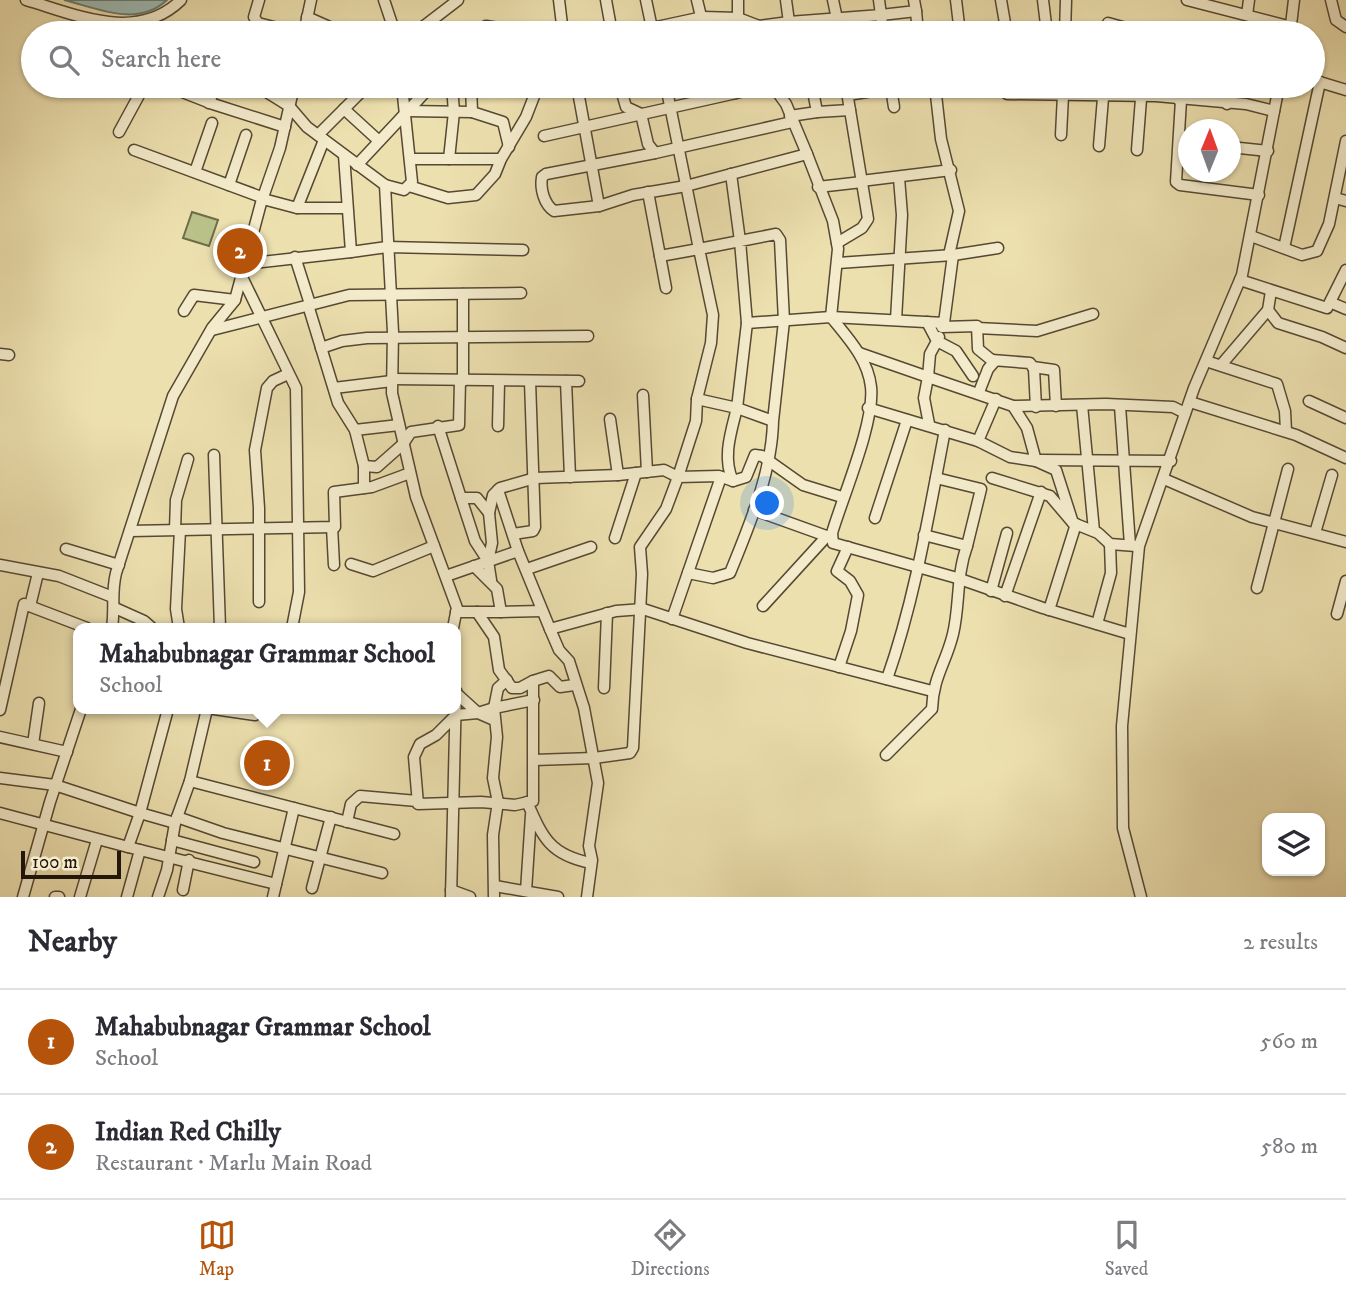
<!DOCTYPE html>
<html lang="en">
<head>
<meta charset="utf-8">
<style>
  body { margin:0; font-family:"IM FELL DW Pica",serif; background:#f2f2f3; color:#2b2b33 }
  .controls { position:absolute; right:21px; bottom:21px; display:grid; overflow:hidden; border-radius:14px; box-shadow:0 2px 5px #0004 }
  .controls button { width:63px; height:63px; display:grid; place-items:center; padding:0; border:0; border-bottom:2px solid #e1e1e2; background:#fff; color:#2b2b33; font:35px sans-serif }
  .compass { position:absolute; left:1178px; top:119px; width:63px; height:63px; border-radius:50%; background:#fff; box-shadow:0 2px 5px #0004; rotate:1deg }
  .scale { position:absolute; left:21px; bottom:18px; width:100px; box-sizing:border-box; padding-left:7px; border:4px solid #22170a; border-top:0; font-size:19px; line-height:24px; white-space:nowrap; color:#22170a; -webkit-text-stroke:5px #f3ebcb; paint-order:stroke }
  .you { position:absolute; left:768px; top:504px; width:24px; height:24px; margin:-18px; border:5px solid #fff; border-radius:50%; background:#1a73e8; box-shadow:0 0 0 10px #1a73e833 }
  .badge { display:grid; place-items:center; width:46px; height:46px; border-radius:50%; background:#b45309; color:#fff; font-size:23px; font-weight:700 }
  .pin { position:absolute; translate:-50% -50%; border:4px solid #fff; box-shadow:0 2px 7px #0006 }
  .popup { position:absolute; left:73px; top:623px; width:388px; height:91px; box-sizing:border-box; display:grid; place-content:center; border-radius:14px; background:#fff; filter:drop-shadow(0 2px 5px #0005); font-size:23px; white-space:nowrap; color:#7c7c81 }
  .popup b { font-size:26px; color:#2b2b33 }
  .popup::after { content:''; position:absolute; left:50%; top:100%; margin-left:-14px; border:14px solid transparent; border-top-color:#fff }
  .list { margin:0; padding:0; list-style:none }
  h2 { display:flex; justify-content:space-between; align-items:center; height:91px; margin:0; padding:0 28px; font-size:30px }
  h2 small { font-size:23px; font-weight:400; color:#7c7c81 }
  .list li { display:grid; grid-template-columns:46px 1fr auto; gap:21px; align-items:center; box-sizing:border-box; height:105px; padding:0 28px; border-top:2px solid #e1e1e2 }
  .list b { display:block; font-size:26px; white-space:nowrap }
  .list p { margin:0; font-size:23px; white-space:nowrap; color:#7c7c81 }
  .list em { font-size:23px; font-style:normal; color:#7c7c81 }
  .icon { flex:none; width:38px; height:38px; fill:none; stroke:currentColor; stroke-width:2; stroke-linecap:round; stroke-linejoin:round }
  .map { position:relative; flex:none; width:1346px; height:897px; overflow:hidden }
  .search { position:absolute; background:#fff; box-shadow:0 2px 5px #0004; left:21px; right:21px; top:21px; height:77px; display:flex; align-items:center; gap:18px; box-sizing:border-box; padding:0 24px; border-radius:38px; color:#7c7c81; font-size:26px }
  .sheet { height:301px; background:#fff }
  nav { display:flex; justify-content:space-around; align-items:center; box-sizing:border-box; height:98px; border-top:2px solid #e1e1e2; background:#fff; font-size:19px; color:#7c7c81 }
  nav a { display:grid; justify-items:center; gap:4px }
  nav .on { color:#b45309 }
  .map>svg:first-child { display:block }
</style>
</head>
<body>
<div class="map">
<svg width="1346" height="897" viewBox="0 0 1346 897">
  <rect width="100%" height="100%" fill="#ede0af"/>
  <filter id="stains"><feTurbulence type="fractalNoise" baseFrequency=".00286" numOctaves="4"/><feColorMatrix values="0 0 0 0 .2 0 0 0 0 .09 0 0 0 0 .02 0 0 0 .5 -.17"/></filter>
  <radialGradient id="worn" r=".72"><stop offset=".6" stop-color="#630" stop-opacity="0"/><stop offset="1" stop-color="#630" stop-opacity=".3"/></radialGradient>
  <polygon fill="#bac289" stroke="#6e6c4a" stroke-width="2" points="192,212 218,220 209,246 183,238"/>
  <path fill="#9cbbb4" stroke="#6b7970" stroke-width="2" d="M64 0H167C137 28 97 8 64 0Z"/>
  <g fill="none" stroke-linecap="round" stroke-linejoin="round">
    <g stroke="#554933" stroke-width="13">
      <g id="minor">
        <path d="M26 0C77 15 137 43 181 0"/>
        <polyline points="259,0 254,17 258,23 297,33"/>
        <polyline points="384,0 395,33"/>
        <polyline points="559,0 563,33"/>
        <polyline points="606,0 612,33"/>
        <polyline points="646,0 653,33"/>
        <polyline points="697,0 705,33"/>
        <polyline points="786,0 789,22 881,15 879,0"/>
        <polyline points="833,0 840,33"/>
        <polyline points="956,0 960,33"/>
        <polyline points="1043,0 1047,33"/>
        <polyline points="1187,0 1292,27"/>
        <polyline points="1331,0 1336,20 1346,27"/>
        <polyline points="916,11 918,33"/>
        <polyline points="1247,15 1249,0"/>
        <polyline points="307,17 343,33"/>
        <polyline points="738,18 759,26 789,22"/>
        <polyline points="652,28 703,17 738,18 738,0"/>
        <polyline points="304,33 311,0"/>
        <polyline points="415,33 458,0"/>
        <polyline points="477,33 486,26 529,33 562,26"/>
        <polyline points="883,33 881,15 916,11 914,0"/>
        <polyline points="972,33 1006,29 1001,0"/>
        <polyline points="1065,33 1066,0"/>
        <polyline points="1104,33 1108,23 1144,33"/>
        <polyline points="1290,33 1294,0"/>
        <polyline points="1313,80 1346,90"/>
        <polyline points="167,86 213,104 285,127"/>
        <polyline points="257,86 289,106 307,127 385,185 393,332 392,393 416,497 457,608 453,628"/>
        <polyline points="471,86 472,112 503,122 509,147"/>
        <path d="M577 86 599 206 633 195 686 186 807 154 833 221 838 249 831 317C848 338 868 359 871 387 875 422 843 496 832 533L833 543 957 578 1043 608 1130 634"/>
        <polyline points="620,86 626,107 641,114 648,144 655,153 792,122"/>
        <polyline points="732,86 736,93 765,86"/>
        <polyline points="773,86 786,104 807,154"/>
        <polyline points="935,86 941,139 959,211 949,255"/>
        <polyline points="1007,86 1007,94 1156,96 1246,104 1274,111"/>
        <polyline points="891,88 894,107"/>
        <polyline points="848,95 891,88 891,86"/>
        <polyline points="1179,100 1180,86"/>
        <polyline points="1181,100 1176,182 1180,185 1259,195"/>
        <polyline points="209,103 215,86"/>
        <polyline points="1227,104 1230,86"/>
        <polyline points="344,109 379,141"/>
        <polyline points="407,111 472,112"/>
        <polyline points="817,112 850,110"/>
        <polyline points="790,116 817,112 812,86"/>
        <polyline points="119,132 144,86"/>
        <polyline points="318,135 367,86"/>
        <polyline points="1061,135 1063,95"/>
        <polyline points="544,136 736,93"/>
        <polyline points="1099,146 1104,86"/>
        <polyline points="1230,147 1268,151"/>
        <polyline points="134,150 264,198"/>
        <polyline points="1137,150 1142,86"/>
        <polyline points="344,155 351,252 387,247 523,250"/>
        <polyline points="410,159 501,159 526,117 538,86"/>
        <polyline points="449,159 454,112 452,86"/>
        <polyline points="357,165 431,86"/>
        <polyline points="195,172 212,123"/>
        <polyline points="861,181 951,170"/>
        <polyline points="229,185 246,135"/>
        <polyline points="385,185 404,190 412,182 402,86"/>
        <polyline points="409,186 448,198 476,195 495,174 501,159"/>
        <polyline points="818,187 862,182"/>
        <polyline points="648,192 666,288"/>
        <polyline points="1335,198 1346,201"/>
        <polyline points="263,199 297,208 324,140"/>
        <path d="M599 206 554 211C544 204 540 189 542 177L546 174 655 153"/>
        <polyline points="297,208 346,208"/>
        <polyline points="1251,236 1302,255 1317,251 1329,224 1346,141"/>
        <polyline points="837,243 862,228 868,219 846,86"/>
        <polyline points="1284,248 1320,82"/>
        <polyline points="660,256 699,249 666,86"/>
        <polyline points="295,257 310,304"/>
        <polyline points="838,263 953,255 998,248"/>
        <polyline points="244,264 351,252"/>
        <polyline points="241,275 296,388 299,592 292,628"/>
        <polyline points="1240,280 1327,308 1346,270"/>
        <polyline points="1271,291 1268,310 1278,323 1322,337 1346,348"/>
        <polyline points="463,294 463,381"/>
        <polyline points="1332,303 1346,309"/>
        <polyline points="308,305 338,403 355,430"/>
        <polyline points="184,311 194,295 235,300"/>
        <polyline points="896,320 902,215 899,178"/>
        <polyline points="747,323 831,317 944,323 953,255"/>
        <polyline points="942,327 977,326 978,349 994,362 988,369 979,392"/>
        <polyline points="977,328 1037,331 1093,314"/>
        <polyline points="212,330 349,295 521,293"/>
        <polyline points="939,337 937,341 956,351 973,376"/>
        <polyline points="321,348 342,341 367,338 588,336"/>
        <polyline points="859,353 928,377 930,354 937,341 927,322"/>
        <polyline points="0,354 9,355"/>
        <polyline points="992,360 1030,363 1034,369 1036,407"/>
        <polyline points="1206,361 1277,384 1285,411 1286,431"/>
        <polyline points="1221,365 1268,310"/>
        <polyline points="1033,367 1054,370 1056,406"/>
        <polyline points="392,379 579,381"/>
        <polyline points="566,381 570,477"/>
        <polyline points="334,388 392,381"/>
        <polyline points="643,395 647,472"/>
        <path d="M697 399 737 408C731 432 722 458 733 481"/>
        <polyline points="996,399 978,441 1010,457 1036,461 1027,428 1013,406"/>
        <polyline points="1309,401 1346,418"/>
        <polyline points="1190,402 1296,435 1346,458"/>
        <polyline points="1082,405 1094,531"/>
        <polyline points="1120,406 1130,545"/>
        <polyline points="868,408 978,441"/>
        <polyline points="610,419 618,475"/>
        <polyline points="929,424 924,398 928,377 1013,406 1106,404 1173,407 1185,413"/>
        <polyline points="438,426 461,498"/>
        <polyline points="498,426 499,382"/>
        <polyline points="214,455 220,628"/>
        <polyline points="1040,460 1171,461"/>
        <polyline points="364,466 377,467 403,444 411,432 459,425 460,380"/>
        <polyline points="992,478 1050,496 1073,523 1056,470 1036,461"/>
        <polyline points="1164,479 1252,517 1346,542"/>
        <polyline points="364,488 364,466 355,430 399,425"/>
        <polyline points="498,490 518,551"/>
        <polyline points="754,510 832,538"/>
        <polyline points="875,518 907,420"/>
        <polyline points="1073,523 1098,533 1110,544 1136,546"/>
        <polyline points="332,527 334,565"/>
        <polyline points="175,530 176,500 188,459"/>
        <polyline points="130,531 335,527 334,492 372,487 410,473"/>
        <polyline points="1315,533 1332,475"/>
        <polyline points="513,534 533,531 535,527 530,381"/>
        <polyline points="924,535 967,546 981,489 936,478"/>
        <polyline points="615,538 636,473"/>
        <polyline points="66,549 119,565"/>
        <polyline points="488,561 492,543 489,513"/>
        <polyline points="351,564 373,571 434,546"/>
        <polyline points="0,565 59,576 110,596"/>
        <polyline points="527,569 591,547"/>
        <path d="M688 573 713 578 730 573C749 526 772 473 773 421L737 408 747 323 740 241 776 234 780 240 784 321 773 421"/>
        <polyline points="446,576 518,551 550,629 616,611 643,609 747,643 932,691"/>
        <polyline points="491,580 488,561 475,541 461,498 477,498 489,513 493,495 500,488 535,478 618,475 664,470 678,477 696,421 697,399 711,343 713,315 699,249 740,241 731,174"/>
        <polyline points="1257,588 1288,469"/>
        <polyline points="991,591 1007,533"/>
        <polyline points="1005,596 1041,492"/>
        <polyline points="259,602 259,508 255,450 267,388 273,381 288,374"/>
        <polyline points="30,606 38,573"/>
        <polyline points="763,606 827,536"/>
        <polyline points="115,608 144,621 152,628"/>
        <polyline points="1049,610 1076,524"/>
        <polyline points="456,612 501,612 497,589 474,566"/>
        <polyline points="477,612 494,637 499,670 512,688 520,688 533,681"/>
        <polyline points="501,612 542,611"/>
        <polyline points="1337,614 1346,581"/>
        <polyline points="672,619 721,477"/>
        <polyline points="1097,624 1111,573 1110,544"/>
        <path d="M112 628C115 608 111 593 116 573L173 396 212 328 235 300 261 203 280 148 294 86"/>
        <polyline points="179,628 176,609 180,530"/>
        <polyline points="550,629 559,650 569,661 584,708 598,783 589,846 592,860 587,897"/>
        <polyline points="839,667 851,631 858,595 850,581 837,571 848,547"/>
        <path d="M887 679C915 599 929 513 945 430"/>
        <polyline points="507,680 498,688 494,708 534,700"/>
        <polyline points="604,688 607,613"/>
        <polyline points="456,693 478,713 456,715 436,735 420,744 414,757 418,804 481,802 515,805 533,801 533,681 549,676 560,687 574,685"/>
        <polyline points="214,709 255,715 262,709"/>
        <polyline points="0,710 24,604 87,628"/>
        <polyline points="0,737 67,752"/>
        <polyline points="33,744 39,703"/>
        <path d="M886 755 932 709C933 677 946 663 953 634 960 605 956 576 967 546"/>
        <polyline points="534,760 594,758 630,753 633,748 642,574 640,547 666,509 678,477 719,476 733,481 746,477 755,455 762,456 803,485 842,497"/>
        <polyline points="0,778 55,785 140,813 168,709"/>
        <polyline points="190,781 394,834"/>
        <path d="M527 802C543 838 550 855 591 863"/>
        <polyline points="0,813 128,847"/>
        <polyline points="177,817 223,833 382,873"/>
        <polyline points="347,822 351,804 360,796 417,801"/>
        <polyline points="175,823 190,781 207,709"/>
        <polyline points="172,840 254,862"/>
        <polyline points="140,850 276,884"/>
        <polyline points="495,886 558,897"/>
        <polyline points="312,888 331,817"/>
        <polyline points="183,890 189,860"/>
        <polyline points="451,890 470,897"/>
        <polyline points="526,891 531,815"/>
        <polyline points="23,897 50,802 81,709"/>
        <polyline points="55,897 59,897"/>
        <polyline points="80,897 97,840"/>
        <polyline points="127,897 140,850 128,847 140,813 175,823 167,870 158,897"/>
        <polyline points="273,897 294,808"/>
        <polyline points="451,897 456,691"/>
        <polyline points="494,897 493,835 498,802 493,778 497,737 494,708 478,713 494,720"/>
        <polyline points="1141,897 1123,828 1122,726 1139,546 1194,388 1242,275 1279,86"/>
      </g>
    </g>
    <use href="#minor" stroke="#f3ebcb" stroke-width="10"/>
  </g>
  <rect width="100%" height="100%" filter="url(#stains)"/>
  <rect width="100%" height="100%" fill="url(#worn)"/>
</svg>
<div class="controls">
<button><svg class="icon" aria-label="layers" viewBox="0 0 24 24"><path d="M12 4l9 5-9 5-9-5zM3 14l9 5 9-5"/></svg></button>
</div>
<svg class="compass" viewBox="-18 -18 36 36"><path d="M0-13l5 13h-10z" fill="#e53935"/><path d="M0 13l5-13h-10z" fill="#7c7c81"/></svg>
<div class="scale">100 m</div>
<div class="you"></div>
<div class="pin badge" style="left:267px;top:763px">1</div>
<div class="popup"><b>Mahabubnagar Grammar School</b>School</div>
<div class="pin badge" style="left:240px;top:251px">2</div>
<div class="search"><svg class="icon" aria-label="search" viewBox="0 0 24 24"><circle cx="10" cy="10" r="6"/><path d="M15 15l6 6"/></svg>Search here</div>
</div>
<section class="sheet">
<h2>Nearby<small>2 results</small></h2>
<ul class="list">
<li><span class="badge">1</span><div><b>Mahabubnagar Grammar School</b><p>School</p></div><em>560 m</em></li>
<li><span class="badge">2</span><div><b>Indian Red Chilly</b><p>Restaurant · Marlu Main Road</p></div><em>580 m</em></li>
</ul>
</section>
<nav>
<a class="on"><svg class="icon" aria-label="map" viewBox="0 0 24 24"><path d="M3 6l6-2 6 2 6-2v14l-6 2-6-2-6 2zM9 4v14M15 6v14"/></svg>Map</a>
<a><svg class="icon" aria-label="directions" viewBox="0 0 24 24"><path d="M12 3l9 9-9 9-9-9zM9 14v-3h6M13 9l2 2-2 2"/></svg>Directions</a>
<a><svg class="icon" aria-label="saved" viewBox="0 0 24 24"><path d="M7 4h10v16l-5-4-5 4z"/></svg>Saved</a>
</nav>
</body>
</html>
